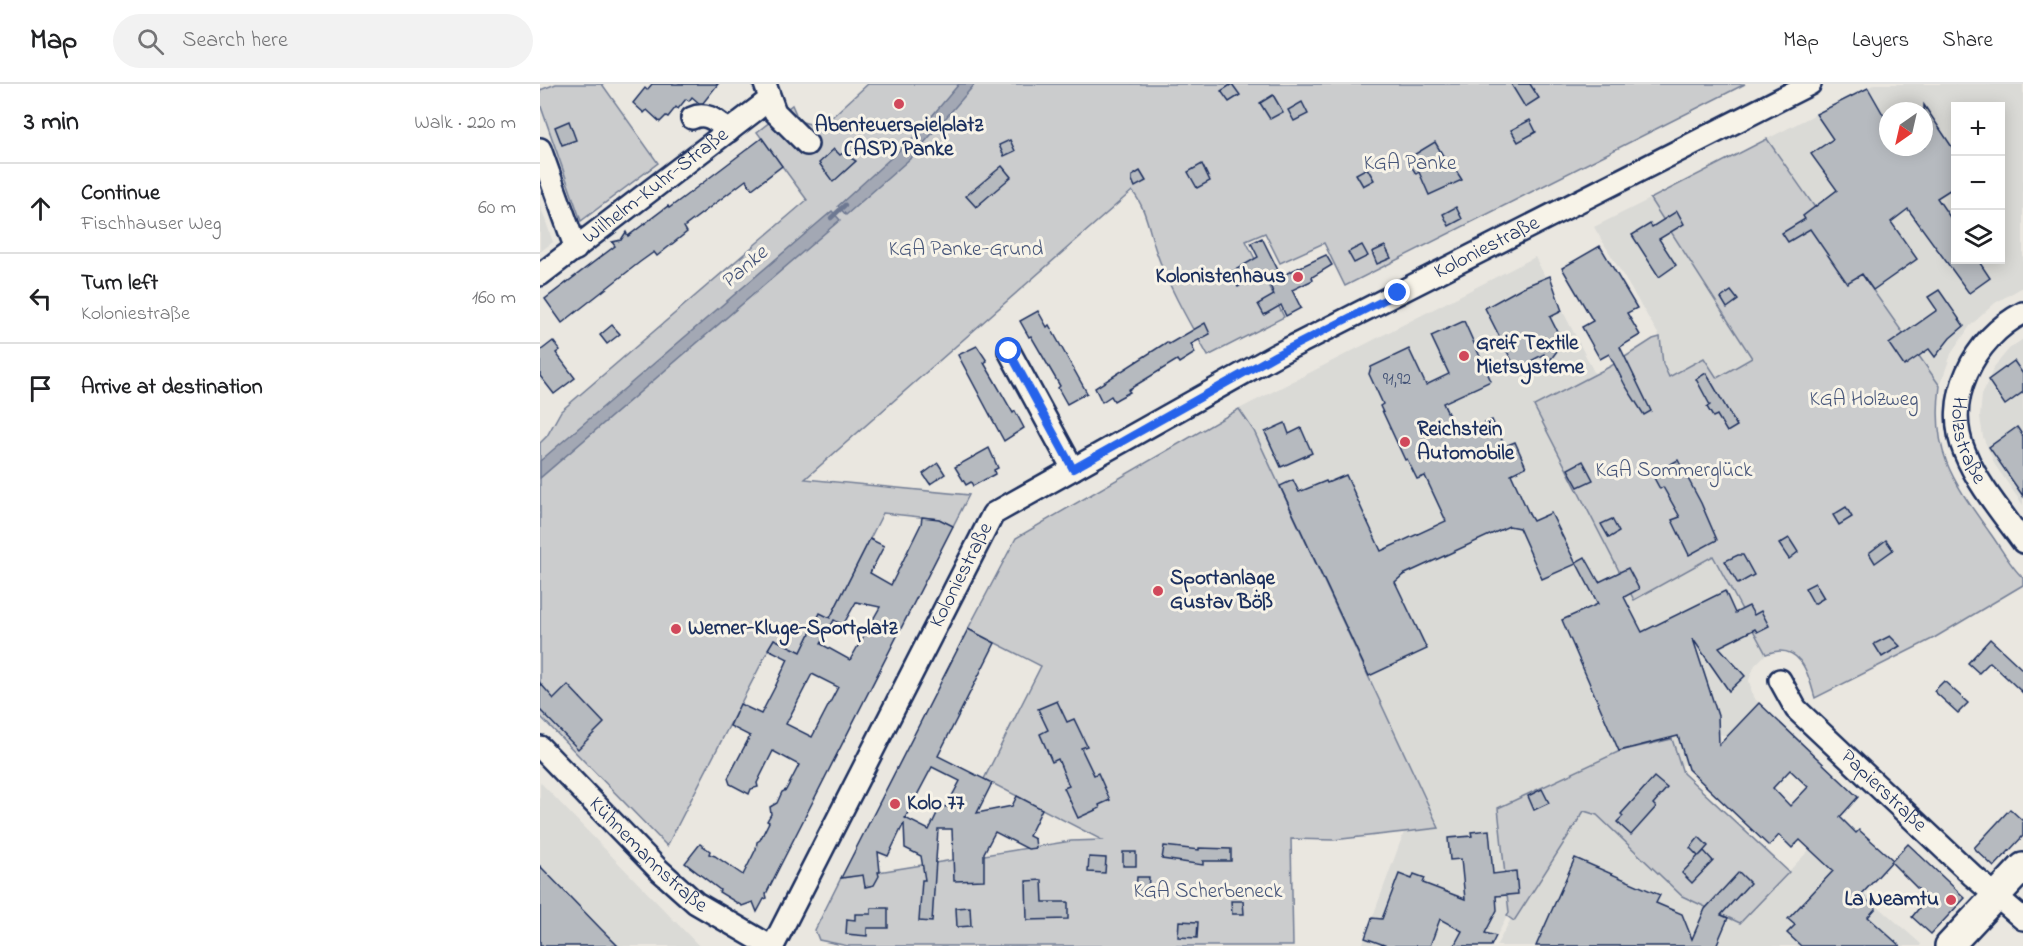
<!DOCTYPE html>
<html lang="en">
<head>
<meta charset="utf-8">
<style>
  body { margin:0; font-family:"Indie Flower",sans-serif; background:#f2f2f2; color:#202124 }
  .controls { position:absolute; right:18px; top:18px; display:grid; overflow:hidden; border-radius:0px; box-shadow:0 3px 15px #0003 }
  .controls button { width:54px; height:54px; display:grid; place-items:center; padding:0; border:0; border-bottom:2px solid #e0e0e0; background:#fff; color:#202124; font:30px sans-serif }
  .compass { position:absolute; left:1339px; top:18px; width:54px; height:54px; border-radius:50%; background:#fff; box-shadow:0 3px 15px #0003; rotate:214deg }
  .stop { position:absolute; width:18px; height:18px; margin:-14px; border:4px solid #2563eb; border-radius:50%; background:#fff }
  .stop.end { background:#2563eb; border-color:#fff; box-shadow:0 2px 6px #0008 }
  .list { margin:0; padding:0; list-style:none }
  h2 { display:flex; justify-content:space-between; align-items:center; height:78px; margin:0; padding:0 24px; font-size:26px }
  h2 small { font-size:20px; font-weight:400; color:#757577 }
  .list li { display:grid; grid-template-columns:39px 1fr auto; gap:18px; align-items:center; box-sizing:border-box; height:90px; padding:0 24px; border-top:2px solid #e0e0e0 }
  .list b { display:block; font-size:22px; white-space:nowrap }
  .list p { margin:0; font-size:20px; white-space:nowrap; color:#757577 }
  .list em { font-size:20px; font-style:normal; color:#757577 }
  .icon { flex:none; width:33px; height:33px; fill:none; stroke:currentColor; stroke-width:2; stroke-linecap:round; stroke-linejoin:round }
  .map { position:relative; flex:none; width:1483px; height:862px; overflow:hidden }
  header { display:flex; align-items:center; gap:36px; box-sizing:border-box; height:84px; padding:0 30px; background:#fff; border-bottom:2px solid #e0e0e0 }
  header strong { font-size:28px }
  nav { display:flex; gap:33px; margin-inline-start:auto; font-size:21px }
  .search { width:420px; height:54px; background:#f2f2f2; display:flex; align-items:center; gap:15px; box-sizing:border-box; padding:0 21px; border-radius:33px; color:#757577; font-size:22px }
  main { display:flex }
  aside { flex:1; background:#fff }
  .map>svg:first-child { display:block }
</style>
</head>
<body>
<header>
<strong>Map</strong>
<div class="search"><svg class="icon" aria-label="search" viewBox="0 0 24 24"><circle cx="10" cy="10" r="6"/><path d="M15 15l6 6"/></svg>Search here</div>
<nav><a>Map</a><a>Layers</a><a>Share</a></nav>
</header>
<main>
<aside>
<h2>3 min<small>Walk · 220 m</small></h2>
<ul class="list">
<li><svg class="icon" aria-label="ahead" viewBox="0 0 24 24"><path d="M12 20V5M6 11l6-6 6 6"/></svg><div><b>Continue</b><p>Fischhauser Weg</p></div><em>60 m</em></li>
<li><svg class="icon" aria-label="left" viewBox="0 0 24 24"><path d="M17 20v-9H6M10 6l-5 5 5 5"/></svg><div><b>Turn left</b><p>Koloniestraße</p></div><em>160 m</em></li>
<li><svg class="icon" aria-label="arrive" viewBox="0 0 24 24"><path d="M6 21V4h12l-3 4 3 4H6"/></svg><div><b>Arrive at destination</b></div></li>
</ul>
</aside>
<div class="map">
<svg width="1483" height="862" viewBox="0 0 1483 862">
  <rect width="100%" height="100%" fill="#eae7e0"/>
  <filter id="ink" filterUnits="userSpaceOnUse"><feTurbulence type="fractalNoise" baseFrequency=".0167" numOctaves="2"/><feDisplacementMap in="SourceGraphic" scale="12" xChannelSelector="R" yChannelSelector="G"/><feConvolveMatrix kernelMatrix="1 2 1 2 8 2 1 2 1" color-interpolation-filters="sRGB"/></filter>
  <g filter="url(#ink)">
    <g fill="#dadad6" fill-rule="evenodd">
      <path d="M1335 0H1483V203L1455 219 1430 242 1411 270 1400 302 1227 55ZM1416 22H1460V176H1416ZM1348 27H1384V63H1348Z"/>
      <polygon points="1110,115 1212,274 1177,295 1129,293 1121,270 1120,253 1054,143"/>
      <polygon points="0,121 13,158 0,168"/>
      <polygon points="995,173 1055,290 994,322 1094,515 1173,471 1226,570 1215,581 1209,596 1213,613 1219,619 1187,653 1173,647 1141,683 1131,655 1080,667 958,724 969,829 951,862 822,862 864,748 899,743 714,347 699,325"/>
      <polygon points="1483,255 1483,421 1455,381 1443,353 1440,333 1442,311 1454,283 1469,265"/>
      <polygon points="0,698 28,727 159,862 0,862"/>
      <polygon points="1044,726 1057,731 1200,839 1270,765 1319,812 1323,809 1381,860 1380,862 956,862 971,835 974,837"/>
    </g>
    <g fill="#cbcccd" stroke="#737e96" stroke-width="1.5">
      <polygon points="16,0 62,0 118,79 41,137 0,20 0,6"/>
      <path d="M328 0H1205L805 202 784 159 740 179 725 149 706 157 744 233 668 272C649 238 629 204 616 167 609 147 606 123 592 107L265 395 429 411 413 442 399 435 343 429 290 534 280 530 261 568 234 555 127 762 0 632V359L7 352 21 327 267 116 217 48 252 21 259 37 281 43Z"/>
      <path d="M1227 55 1400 302C1391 369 1413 397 1450 449 1461 464 1470 482 1483 494V501L1394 554 1275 614C1268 589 1260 557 1226 570L1173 472 1094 516 994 322 1071 282 1113 255 1120 253 1123 280 1129 293 1164 274 1177 294 1212 274 1110 115Z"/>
      <polygon points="699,325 714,347 899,744 793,756 751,755 753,862 308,862 279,856 275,846 301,794 531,757 562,756 444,695 501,582 428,545 476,454"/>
      <polygon points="1132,655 1143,689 1249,788 1200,839 1142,812 1057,731 1044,727 974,837 967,832 969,829 958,724 1080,667"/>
    </g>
    <g fill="#a3a8b4" stroke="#6d7892" stroke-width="1.5">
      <polygon points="419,0 435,0 372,73 306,131 298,122 375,52"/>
      <polygon points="292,127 300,136 0,394 0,377"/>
    </g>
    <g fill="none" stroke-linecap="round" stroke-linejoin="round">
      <polyline stroke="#6d7892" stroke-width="4.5" points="291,134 305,121"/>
    </g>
    <g fill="#b6babf" stroke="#1b2f5e" stroke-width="1.5" fill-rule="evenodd">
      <polygon points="112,0 178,0 163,19 159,19 152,13 149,17 146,15 138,25 136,23 128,33 126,32 120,38 107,26 104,29 93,19 105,4 107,6"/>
      <polygon points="692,0 700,11 689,18 681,7"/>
      <polygon points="971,0 990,0 999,14 985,23"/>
      <polygon points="1328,4 1348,39 1348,63 1384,63 1384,21 1416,69 1416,102 1397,114 1416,142 1416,176 1438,176 1450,194 1429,209 1368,125 1351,138 1377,175 1333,206 1322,190 1307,199 1270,145 1248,158 1242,149 1265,135 1263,132 1297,106 1271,70 1293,55 1276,30"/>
      <polygon points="733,11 743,28 730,35 720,19"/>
      <polygon points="762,18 768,30 754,37 748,26"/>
      <polygon points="990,36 996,48 978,58 971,46"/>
      <polygon points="29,37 36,56 22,61 15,43"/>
      <polygon points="222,54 242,82 212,105 206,96 144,143 147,148 117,172 114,168 100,178 22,239 5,215 75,162 72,158 81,156 86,148 88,152 128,122 129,124 148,110"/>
      <polygon points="470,56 475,67 464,72 459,61"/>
      <polygon points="895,58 909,82 912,80 922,96 889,111 879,88 876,90 867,75"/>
      <polygon points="294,65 300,71 303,69 316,77 293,98 279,79"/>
      <polygon points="662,80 670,97 657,104 648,88"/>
      <polygon points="462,82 471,93 436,123 426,112"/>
      <polygon points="827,84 834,96 823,102 816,90"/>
      <polygon points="600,87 606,97 595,103 592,96 592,92"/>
      <polygon points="916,123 922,135 909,142 903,130"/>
      <polygon points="1137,127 1144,140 1119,155 1136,181 1119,193 1092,151 1110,140 1112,143"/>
      <polygon points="722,154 741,192 786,171 792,181 772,193 773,196 752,206 761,224 746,232 741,221 724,231 718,220 734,211 725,188 698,203 690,189 718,173 711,159"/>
      <polygon points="822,161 828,172 814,179 808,168"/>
      <polygon points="845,162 851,174 837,180 832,168"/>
      <polygon points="1060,162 1097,224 1087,229 1100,251 1080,263 1111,327 1104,331 1085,301 1069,270 1060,275 1042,243 1053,237 1022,184"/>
      <polygon points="1010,192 1022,227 1010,233 1023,259 1008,279 1004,270 976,285 945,224 983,203"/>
      <polygon points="1399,206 1424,242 1410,254 1395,273 1389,265 1364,282 1349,260 1397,226 1388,213"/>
      <polygon points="1191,207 1198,216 1187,224 1181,214"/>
      <polygon points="498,227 507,243 509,241 547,309 527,320 518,304 520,302 491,252 489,253 480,237"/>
      <polygon points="924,237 951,297 903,319 918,351 952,336 965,362 975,358 986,383 971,390 990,432 993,437 1011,429 1036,480 1002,495 979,444 969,442 863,491 855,498 887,565 829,592 740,402 753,396 759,408 786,397 787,399 806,391 841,467 906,437 885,392 877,395 867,375 865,376 840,322 843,320 829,290 831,283 869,265 886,301 909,290 891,252"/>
      <polygon points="665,239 670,250 651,260 655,269 639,279 637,276 588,306 590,308 579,314 574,317 571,312 562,318 555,304 627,258 629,260"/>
      <polygon points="72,241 80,250 67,260 60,251"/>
      <polygon points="13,257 20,266 16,269 35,294 14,310 0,292 0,267"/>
      <polygon points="437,262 447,277 444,279 454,296 473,329 475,327 484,344 464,357 418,271"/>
      <polygon points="1474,277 1483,290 1483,308 1465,321 1448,296"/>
      <polygon points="1166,289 1197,342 1187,348 1177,331 1173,333 1167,323 1170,321 1156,295"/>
      <polygon points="745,339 749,350 761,344 772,369 741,383 725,348"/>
      <polygon points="1477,343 1483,352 1483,412 1449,363"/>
      <polygon points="449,364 458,384 454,386 455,390 433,402 431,398 426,401 415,383"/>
      <polygon points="1138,376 1161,419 1177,456 1149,471 1132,436 1140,433 1123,403 1120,405 1112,390"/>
      <polygon points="1043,377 1053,396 1038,403 1028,385"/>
      <polygon points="398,379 405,390 390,400 383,390"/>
      <polygon points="1306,423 1312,433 1299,441 1293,431"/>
      <path d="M382 433 399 435 413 442 236 790 226 810 227 814 224 815 217 828 213 818 202 822 179 808 180 806 145 779 160 760 170 767 169 770 175 772 203 791 216 765 217 758 220 756 229 738 227 737 231 730 230 723 237 719 242 708 246 706 259 681 233 667 217 699 218 703 211 705 209 710 190 700 188 694 210 652 190 642 200 620 221 630 235 603 248 575 228 565 234 555 261 568 280 529 290 534 330 455 344 462 330 489 351 501 381 440ZM316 518 340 523 310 576 281 560 294 536 303 541ZM272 590 298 603 272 653 246 640Z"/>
      <polygon points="1072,435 1079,448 1069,454 1061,440"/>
      <polygon points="1249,454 1258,468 1249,475 1239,460"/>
      <polygon points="1346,456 1353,466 1335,479 1329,469"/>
      <polygon points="1198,471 1203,471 1214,491 1198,500 1185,477"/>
      <path d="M1045 473 1059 498 1088 484 1099 505 1084 513 1102 548 1185 507 1195 529 1209 522 1214 531 1221 527 1229 542 1217 548 1215 545 1179 563 1205 592 1189 607 1153 555 1178 632 1179 661 1219 619 1318 713 1300 733 1316 749 1319 746 1353 776 1321 811 1336 824 1328 833 1360 862H1261L1247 849 1255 841 1248 835 1293 787 1260 756 1252 764 1239 751 1229 762 1148 685 1138 652 1079 667 1022 536 1058 520 1036 478ZM1250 686 1268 703 1250 722 1233 704Z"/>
      <polygon points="1275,499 1284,514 1274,520 1265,504"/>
      <path d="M428 545 455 559 398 672 452 699 437 729 472 722 477 712 502 725 489 752 495 755 496 764 488 765 455 748 444 769V796L414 797 412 745H398L392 838 379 837 382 796H385L381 772 365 764 364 739 348 772 338 768 340 788H338L339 792 334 801 325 803 323 791 301 794ZM392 683 420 697 406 723 401 721 389 746 365 734Z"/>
      <polygon points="1350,552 1360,562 1342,573 1334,560"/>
      <polygon points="1450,555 1483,586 1483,609 1450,578 1439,589 1428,579"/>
      <polygon points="1404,597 1428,619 1418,629 1394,607"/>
      <polygon points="0,599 14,615 28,601 64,639 38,665 0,626"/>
      <polygon points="517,617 527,638 534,635 547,662 541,664 554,691 558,689 570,716 559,721 560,724 538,734 524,704 529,702 518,675 512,678 500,650 508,646 498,625"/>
      <polygon points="1114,693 1127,704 1113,720 1116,723 1091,751 1077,738 1083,732 1081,730"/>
      <polygon points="1002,705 1009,719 994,726 988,712"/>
      <polygon points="1470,725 1483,737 1483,752 1454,783 1434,764"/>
      <polygon points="949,746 953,790 976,787 978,810 956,812 957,826 945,849 956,852 951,862 914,862 922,847 900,835 890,862 847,862 825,854 832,834 842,835 859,790 872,795 874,790 885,794 883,799 925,815 921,775 910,776 908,754 932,752 931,748"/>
      <polygon points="1159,753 1168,762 1159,772 1164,767 1173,777 1152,799 1142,789 1158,772 1150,764"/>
      <polygon points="1368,760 1425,814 1391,850 1372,833 1387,814 1351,778"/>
      <polygon points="624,762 659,766 659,764 691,765 691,777 663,777 663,781 622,775"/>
      <rect x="583" y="768" width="13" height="14"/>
      <polygon points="549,773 566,774 565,789 548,788"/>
      <polygon points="1035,774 1120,811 1116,819 1142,830 1152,855 1165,825 1199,788 1210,799 1181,831 1188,834 1176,862 996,862"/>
      <polygon points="0,782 61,845 78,862 0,862"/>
      <polygon points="597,793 609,793 608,808 596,807"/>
      <polygon points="502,796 503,818 528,818 528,835 487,836 486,797"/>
      <polygon points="691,817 703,817 704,830 692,830"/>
      <polygon points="430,823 431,842 417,843 416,824"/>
      <polygon points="331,824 348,824 348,844 327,844 327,852 306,850 307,835 315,836 315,830 331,830"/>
      <polygon points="639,837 658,838 657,854 638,853"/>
    </g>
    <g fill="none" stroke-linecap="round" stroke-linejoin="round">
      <g stroke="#1b2f5e" stroke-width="26">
        <g id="minor">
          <polyline points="225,0 235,28 267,60"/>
          <path d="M152 34C167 27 177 38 189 47"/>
          <polyline points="0,65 36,165"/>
          <path id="s1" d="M0 191 230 15"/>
          <path id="s2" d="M1483 229C1434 254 1402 316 1425 369 1438 401 1463 430 1483 458"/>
          <polyline points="469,267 533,385"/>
          <path id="s3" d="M1240 596 1256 625 1433 792 1483 835"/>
          <path id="s4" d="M0 663 118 785 156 819 230 862"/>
          <path id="s5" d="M233 862 453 430 736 271 1270 0"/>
        </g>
      </g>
      <g stroke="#1b2f5e" stroke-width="32">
        <polyline id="major" points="1409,862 1483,783"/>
      </g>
      <use href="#minor" stroke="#f7f3e8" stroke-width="21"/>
      <use href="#major" stroke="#f7f3e8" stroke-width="27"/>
    </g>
  </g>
  <g fill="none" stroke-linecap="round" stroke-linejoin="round" filter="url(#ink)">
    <polyline stroke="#2563eb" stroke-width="8" points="469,267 533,385 736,271 858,209"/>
  </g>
  <g fill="#d1495b" stroke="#f7f3e8" stroke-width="2">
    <circle cx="359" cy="20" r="6"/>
    <circle cx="758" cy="193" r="6"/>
    <circle cx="924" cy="272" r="6"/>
    <circle cx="865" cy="358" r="6"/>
    <circle cx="618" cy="507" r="6"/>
    <circle cx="136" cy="545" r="6"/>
    <circle cx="355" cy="720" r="6"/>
    <circle cx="1411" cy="816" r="6"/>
  </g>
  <g text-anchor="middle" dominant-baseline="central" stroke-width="6" stroke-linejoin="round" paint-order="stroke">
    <g font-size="18" fill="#425276">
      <text x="857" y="296">91,92</text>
    </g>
    <g font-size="21" font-weight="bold" fill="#1b2f5e" stroke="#f7f3e8" text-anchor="start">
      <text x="359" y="42" text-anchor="middle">Abenteuerspielplatz<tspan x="359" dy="24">(ASP) Panke</tspan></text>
      <text x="746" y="193" text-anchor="end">Kolonistenhaus</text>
      <text x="936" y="260">Greif Textile<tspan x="936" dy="24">Mietsysteme</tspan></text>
      <text x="877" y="346">Reichstein<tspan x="877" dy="24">Automobile</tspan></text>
      <text x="630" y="495">Sportanlage<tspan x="630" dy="24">Gustav Böß</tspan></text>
      <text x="148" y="545">Werner-Kluge-Sportplatz</text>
      <text x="367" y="720">Kolo 77</text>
      <text x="1399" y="816" text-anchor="end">La Neamtu</text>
    </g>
    <g font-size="21" fill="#47567a" stroke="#f7f3e8">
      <text x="870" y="80">KGA Panke</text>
      <text x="426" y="166">KGA Panke-Grund</text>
      <text x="1324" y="316">KGA Holzweg</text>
      <text x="1134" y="387">KGA Sommerglück</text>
      <text x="668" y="808">KGA Scherbeneck</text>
    </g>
    <g font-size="21" fill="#1b2f5e" stroke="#f7f3e8">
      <text stroke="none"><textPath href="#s1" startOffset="146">Wilhelm-Kuhr-Straße</textPath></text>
      <text stroke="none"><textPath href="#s5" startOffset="1046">Koloniestraße</textPath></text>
      <text stroke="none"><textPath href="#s2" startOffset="154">Holzstraße</textPath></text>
      <text stroke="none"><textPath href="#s5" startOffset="416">Koloniestraße</textPath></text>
      <text stroke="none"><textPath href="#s3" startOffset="153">Papierstraße</textPath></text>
      <text stroke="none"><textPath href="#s4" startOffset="153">Kühnemannstraße</textPath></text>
    </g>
    <g font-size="22" font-style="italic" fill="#445378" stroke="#f7f3e8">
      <text transform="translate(205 184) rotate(-41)">Panke</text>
    </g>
  </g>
</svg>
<div class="controls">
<button>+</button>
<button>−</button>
<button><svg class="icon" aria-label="layers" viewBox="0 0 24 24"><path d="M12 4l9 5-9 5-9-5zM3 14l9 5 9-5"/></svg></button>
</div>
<svg class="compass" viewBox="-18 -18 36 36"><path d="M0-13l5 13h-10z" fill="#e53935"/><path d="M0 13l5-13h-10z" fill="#757577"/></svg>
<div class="stop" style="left:469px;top:267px"></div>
<div class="stop end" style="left:858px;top:209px"></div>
</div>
</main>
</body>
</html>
